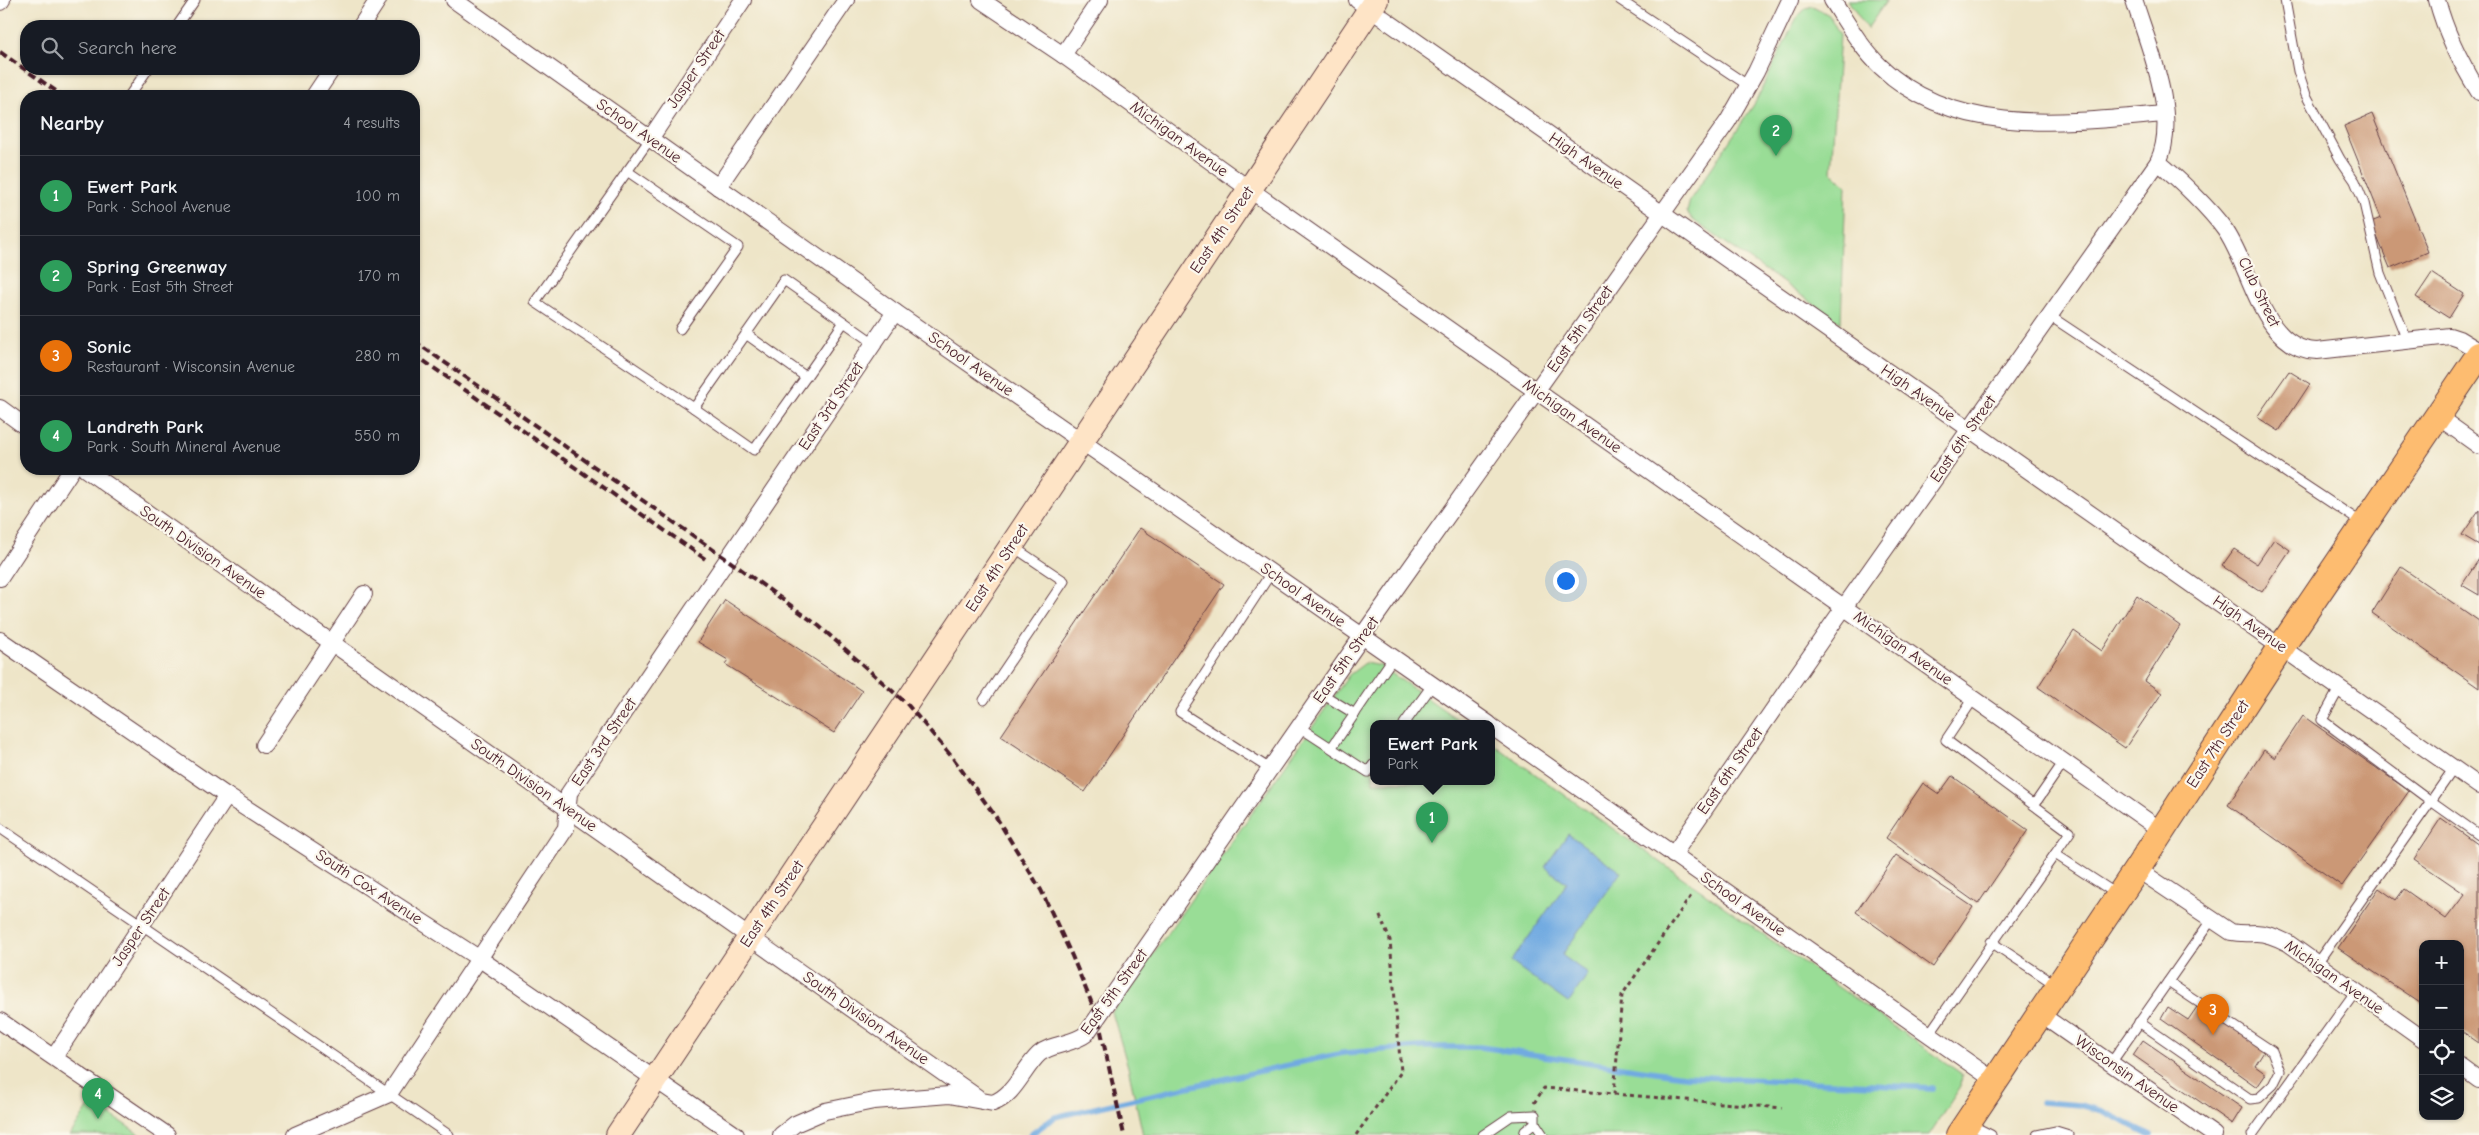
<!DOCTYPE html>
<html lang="en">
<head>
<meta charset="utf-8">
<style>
  body { margin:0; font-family:"Comic Neue",sans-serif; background:#242831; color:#f1f3f6 }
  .controls { position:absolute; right:15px; bottom:15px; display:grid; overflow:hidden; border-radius:10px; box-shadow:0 1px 4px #0004 }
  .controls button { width:45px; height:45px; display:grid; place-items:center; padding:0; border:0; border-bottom:1px solid #363941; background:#171b24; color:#f1f3f6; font:25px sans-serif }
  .you { position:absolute; left:1565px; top:580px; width:18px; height:18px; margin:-12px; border:4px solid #fff; border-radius:50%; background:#1a73e8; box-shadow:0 0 0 8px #1a73e833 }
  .badge { display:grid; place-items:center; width:32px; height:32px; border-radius:50%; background:#d1495b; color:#fff; font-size:16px; font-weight:700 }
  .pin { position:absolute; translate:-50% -41px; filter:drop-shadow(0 1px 2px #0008) }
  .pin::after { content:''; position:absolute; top:26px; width:18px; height:15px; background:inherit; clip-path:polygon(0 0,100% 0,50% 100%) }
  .popup { position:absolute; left:1370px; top:720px; width:125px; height:65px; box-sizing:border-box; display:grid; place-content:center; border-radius:10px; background:#171b24; filter:drop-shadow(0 1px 4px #0005); font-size:16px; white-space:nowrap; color:#9ea1a6 }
  .popup b { font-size:19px; color:#f1f3f6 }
  .popup::after { content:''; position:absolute; left:50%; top:100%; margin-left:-10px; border:10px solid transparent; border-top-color:#171b24 }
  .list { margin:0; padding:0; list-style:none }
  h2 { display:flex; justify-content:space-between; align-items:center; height:65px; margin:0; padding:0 20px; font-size:21px }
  h2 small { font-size:16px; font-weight:400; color:#9ea1a6 }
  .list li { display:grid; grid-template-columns:32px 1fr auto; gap:15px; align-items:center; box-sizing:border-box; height:80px; padding:0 20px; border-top:1px solid #363941 }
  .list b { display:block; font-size:19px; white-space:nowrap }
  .list p { margin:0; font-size:16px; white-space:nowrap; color:#9ea1a6 }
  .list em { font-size:16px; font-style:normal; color:#9ea1a6 }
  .icon { flex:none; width:28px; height:28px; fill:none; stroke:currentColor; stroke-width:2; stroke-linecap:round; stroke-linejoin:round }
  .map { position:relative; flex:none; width:2479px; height:1135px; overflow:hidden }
  .search { position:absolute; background:#171b24; box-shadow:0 1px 4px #0004; left:20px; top:20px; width:400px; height:55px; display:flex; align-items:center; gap:12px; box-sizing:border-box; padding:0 18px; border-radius:20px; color:#9ea1a6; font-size:19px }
  .panel { position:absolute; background:#171b24; box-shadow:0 1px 4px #0004; left:20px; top:90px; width:400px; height:385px; border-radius:20px }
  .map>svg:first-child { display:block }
</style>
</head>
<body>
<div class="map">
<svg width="2479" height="1135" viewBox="0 0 2479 1135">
  <rect width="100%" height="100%" fill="#fbf7ec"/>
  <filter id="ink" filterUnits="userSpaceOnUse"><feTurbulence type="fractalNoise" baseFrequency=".02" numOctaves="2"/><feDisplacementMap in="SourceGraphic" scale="10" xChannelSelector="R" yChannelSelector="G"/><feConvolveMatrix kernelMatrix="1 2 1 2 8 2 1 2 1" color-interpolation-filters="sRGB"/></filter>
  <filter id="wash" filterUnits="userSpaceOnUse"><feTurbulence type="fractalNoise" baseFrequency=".0096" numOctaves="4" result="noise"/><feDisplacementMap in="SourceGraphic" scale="20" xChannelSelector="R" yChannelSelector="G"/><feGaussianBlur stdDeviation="1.12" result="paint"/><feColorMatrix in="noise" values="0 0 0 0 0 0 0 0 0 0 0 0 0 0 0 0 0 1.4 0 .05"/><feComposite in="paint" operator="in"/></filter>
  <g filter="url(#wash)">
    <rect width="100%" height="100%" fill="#eee5c8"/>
    <g fill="#99dd96" stroke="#727e60">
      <polygon points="1848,0 1887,0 1867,29"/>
      <polygon points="1813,6 1829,15 1840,35 1831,172 1846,185 1841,323 1693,220 1687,212 1690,200 1755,103 1796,19 1806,8"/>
      <polygon points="1365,663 1381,666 1464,724 1373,724 1373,782 1491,782 1491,743 1959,1072 1962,1076 1961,1086 1929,1135 1143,1135 1128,1067 1112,1012 1349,675"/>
      <polygon points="92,1102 140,1135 70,1135"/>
    </g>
    <polygon fill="#71aae1" stroke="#5e6486" points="1568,834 1621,872 1562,955 1588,974 1568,1003 1511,962 1567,883 1545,867"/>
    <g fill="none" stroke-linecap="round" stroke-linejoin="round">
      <g stroke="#71aae1" stroke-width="5.5">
        <polyline points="2041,1102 2080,1105 2103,1111 2151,1135"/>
        <polyline points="1030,1135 1055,1117 1183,1088 1343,1053 1420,1047 1480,1047 1684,1076 1933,1088"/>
      </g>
    </g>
    <g id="blocks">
      <g fill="#cb9876">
        <polygon points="2372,114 2428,252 2390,268 2371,222 2381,218 2344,126"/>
        <polygon points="2432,273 2464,294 2449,318 2416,297"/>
        <polygon points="2289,371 2310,384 2279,431 2257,417"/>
        <polygon points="2479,510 2479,545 2462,535"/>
        <polygon points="1140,528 1224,584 1085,792 1001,736"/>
        <polygon points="2274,539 2290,550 2262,592 2222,566 2234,549 2257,564"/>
        <polygon points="2479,559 2479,595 2462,585"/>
        <polygon points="2401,567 2479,621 2479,688 2372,613"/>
        <polygon points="2137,595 2180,626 2145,681 2162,693 2125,748 2038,687 2074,631 2102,651"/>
        <polygon points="725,600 862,691 834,733 725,664 728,660 698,642"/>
        <polygon points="2303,716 2409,791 2342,886 2228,805 2264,750 2275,758"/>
        <polygon points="1952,776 2028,830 1978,904 1886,838 1923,783 1939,794"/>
        <polygon points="2441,818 2479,845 2479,1043 2460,1030 2460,944 2423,944 2423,1005 2338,948 2379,888 2396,900 2404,889 2446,919 2465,894 2414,859"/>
        <polygon points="1896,855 1973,907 1933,967 1856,912"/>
        <polygon points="2199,1004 2265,1050 2255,1066 2266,1074 2257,1087 2161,1019 2168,1007 2188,1020"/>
        <polygon points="2143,1040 2242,1108 2232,1124 2133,1055"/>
      </g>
    </g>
  </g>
  <g filter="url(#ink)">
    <use href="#blocks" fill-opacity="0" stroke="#633d43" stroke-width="1"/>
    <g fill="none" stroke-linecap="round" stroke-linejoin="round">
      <g stroke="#633d43" stroke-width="11">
        <g id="lane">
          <polyline points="1620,0 1749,86"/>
          <polyline points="2285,0 2298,71 2306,95 2340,159 2355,181 2364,203 2380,273 2407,340"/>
          <polyline points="177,26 195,0"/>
          <polyline points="129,96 148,69"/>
          <polyline points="650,139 535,302 694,408 784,280 874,343"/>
          <polyline points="627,171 738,247 680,329"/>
          <polyline points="2050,316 2362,523"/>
          <polyline points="806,377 844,322"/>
          <polyline points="694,408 754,450 806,377 746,334"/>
          <polyline points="1322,694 1355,714"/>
          <polyline points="1974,698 1946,740 2070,832 2055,854"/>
          <polyline points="984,700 1064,581 1012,546"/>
          <polyline points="1404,724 1433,684"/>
          <polyline points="1299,727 1368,772 1373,765"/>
          <polyline points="1332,747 1393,658"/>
          <polyline points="2454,768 2431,801 2479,835"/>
          <polyline points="1270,769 1180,712 1271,573"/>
          <polyline points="2034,805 2063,763"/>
          <polyline points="0,828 449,1135"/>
          <polyline points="1991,942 2056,985"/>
          <polyline points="2317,963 2431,801 2322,720 2340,687"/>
          <polyline points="2139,1022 2250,1099 2259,1098 2273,1085 2280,1071 2272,1051 2168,982"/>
          <polyline points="1929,1034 2055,854 2118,895"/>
          <polyline points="2111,1063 2212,919"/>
          <polyline points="1969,1124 1991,1135"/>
          <polyline points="1483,1135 1511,1116 1535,1115 1535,1123"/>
          <polyline points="1524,1135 1525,1131 1535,1123 1543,1135"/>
          <polyline points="2037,1135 2056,1131 2069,1135"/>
          <polyline points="2252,1135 2356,991"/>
        </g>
      </g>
      <g stroke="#633d43" stroke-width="18">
        <g id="street">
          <polyline points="454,0 895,312 1489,724"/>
          <polyline points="981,0 1063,55 1249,189 2162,831"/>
          <polyline points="1357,0 2479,786"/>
          <path d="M1832 0C1847 23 1861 48 1881 67 1956 139 2071 122 2164 114"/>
          <path d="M2437 0C2446 34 2460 62 2479 92"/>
          <polyline points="0,2 2,0"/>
          <polyline points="361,26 378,0"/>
          <polyline points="1063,55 1100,0"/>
          <polyline points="314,96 332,69"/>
          <polyline points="650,139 743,0"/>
          <path d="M2158 162C2177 177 2211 210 2225 230 2251 266 2262 350 2317 351L2450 336 2459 339 2479 351"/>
          <polyline points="718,187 846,0"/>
          <polyline points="0,408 26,427"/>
          <polyline points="2437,416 2479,446"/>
          <polyline points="85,469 977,1097"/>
          <polyline points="0,578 72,469"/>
          <polyline points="0,640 227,796 480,959 736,1135"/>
          <polyline points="1491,726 1995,1081"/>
          <polyline points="264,745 364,594"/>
          <path d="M1673 855 1833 623 2158 162C2180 117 2148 45 2134 0"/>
          <path d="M2137 869 2231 932C2241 934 2247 933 2256 933 2267 933 2278 938 2288 943L2423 1039"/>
          <polyline points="2040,1014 2214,1135"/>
          <polyline points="0,1021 167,1135"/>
          <polyline points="54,1057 227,796"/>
          <polyline points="2460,1066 2479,1080"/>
          <polyline points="295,1135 389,1094 566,828 569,793 895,312"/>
          <path d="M781 1135 795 1124 825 1111 874 1101 949 1095 993 1103C1015 1095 1023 1069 1039 1054 1052 1043 1072 1045 1086 1034L1372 622 1728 121 1756 72 1790 0"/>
        </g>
      </g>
      <g stroke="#633d43" stroke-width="26">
        <polyline id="secondary" points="618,1135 1376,0"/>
      </g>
      <g stroke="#633d43" stroke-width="28">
        <polyline id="primary" points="1959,1135 2137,869 2282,646 2479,355"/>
      </g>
      <g stroke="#633d43" stroke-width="3" stroke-dasharray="4 4" stroke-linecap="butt">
        <polyline points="1614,1094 1782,1108"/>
        <polyline points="1534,1103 1544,1088 1614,1094 1622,995 1693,893"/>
        <polyline points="1356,1135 1401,1072 1390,940 1379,914"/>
      </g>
      <use href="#lane" stroke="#fff" stroke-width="9"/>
      <use href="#street" stroke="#fff" stroke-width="16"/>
      <use href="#secondary" stroke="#fee4c6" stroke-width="24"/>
      <use href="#primary" stroke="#fdbc70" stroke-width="26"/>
      <g stroke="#4a1f2b" stroke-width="4" stroke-dasharray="8 4" stroke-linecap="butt">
        <polyline points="0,52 63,96"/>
        <polyline points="414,341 728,560 819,626 907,704 952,757 996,817 1041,890 1072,956 1098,1018 1124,1135"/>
        <polyline points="414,354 708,561"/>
      </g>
    </g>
  </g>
  <g text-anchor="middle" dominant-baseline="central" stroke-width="4.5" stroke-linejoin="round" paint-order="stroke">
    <g font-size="16" fill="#4a1f2b" stroke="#fbf7ec">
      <text transform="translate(696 69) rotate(-56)">Jasper Street</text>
      <text transform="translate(639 131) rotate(35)">School Avenue</text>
      <text transform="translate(1179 139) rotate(36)">Michigan Avenue</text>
      <text transform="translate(1586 161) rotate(35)">High Avenue</text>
      <text transform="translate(1222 230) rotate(-56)">East 4th Street</text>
      <text transform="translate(2259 292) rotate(64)">Club Street</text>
      <text transform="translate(1580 329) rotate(-55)">East 5th Street</text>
      <text transform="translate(971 364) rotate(35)">School Avenue</text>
      <text transform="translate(1918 393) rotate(35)">High Avenue</text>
      <text transform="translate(831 406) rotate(-56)">East 3rd Street</text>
      <text transform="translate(1572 416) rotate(35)">Michigan Avenue</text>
      <text transform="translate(1963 439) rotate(-55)">East 6th Street</text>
      <text transform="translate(203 552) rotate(35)">South Division Avenue</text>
      <text transform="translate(997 568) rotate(-57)">East 4th Street</text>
      <text transform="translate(1303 595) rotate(35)">School Avenue</text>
      <text transform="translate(2250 624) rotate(35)">High Avenue</text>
      <text transform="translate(1903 648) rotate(35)">Michigan Avenue</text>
      <text transform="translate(1346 660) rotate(-55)">East 5th Street</text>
      <text transform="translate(604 742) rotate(-56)">East 3rd Street</text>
      <text transform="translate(2218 744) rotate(-57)">East 7th Street</text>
      <text transform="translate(1730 771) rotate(-55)">East 6th Street</text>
      <text transform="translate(534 785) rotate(35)">South Division Avenue</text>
      <text transform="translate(369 887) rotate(33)">South Cox Avenue</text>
      <text transform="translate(772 904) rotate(-56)">East 4th Street</text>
      <text transform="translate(1743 904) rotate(35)">School Avenue</text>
      <text transform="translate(141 927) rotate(-56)">Jasper Street</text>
      <text transform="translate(2334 977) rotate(35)">Michigan Avenue</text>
      <text transform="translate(1114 992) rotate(-54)">East 5th Street</text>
      <text transform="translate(866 1018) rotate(35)">South Division Avenue</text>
      <text transform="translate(2127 1074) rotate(35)">Wisconsin Avenue</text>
    </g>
  </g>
</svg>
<div class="controls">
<button>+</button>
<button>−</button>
<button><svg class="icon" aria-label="locate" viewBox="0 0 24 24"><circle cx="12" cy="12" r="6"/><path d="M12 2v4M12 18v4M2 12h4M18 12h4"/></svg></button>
<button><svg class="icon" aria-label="layers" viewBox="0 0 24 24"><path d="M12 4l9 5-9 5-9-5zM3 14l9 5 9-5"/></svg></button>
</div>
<div class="you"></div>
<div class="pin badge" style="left:1432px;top:843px;background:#2e9e5b">1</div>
<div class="popup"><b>Ewert Park</b>Park</div>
<div class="pin badge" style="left:1776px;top:156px;background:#2e9e5b">2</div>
<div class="pin badge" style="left:2213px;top:1035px;background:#e8710a">3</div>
<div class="pin badge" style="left:98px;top:1119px;background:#2e9e5b">4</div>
<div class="search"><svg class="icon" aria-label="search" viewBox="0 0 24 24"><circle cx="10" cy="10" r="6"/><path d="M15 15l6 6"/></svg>Search here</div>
<section class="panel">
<h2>Nearby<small>4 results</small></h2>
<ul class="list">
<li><span class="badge" style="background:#2e9e5b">1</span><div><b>Ewert Park</b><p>Park · School Avenue</p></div><em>100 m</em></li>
<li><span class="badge" style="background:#2e9e5b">2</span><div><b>Spring Greenway</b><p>Park · East 5th Street</p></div><em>170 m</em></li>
<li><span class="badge" style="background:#e8710a">3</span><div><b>Sonic</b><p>Restaurant · Wisconsin Avenue</p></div><em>280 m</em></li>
<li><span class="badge" style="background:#2e9e5b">4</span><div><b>Landreth Park</b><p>Park · South Mineral Avenue</p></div><em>550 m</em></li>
</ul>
</section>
</div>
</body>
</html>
